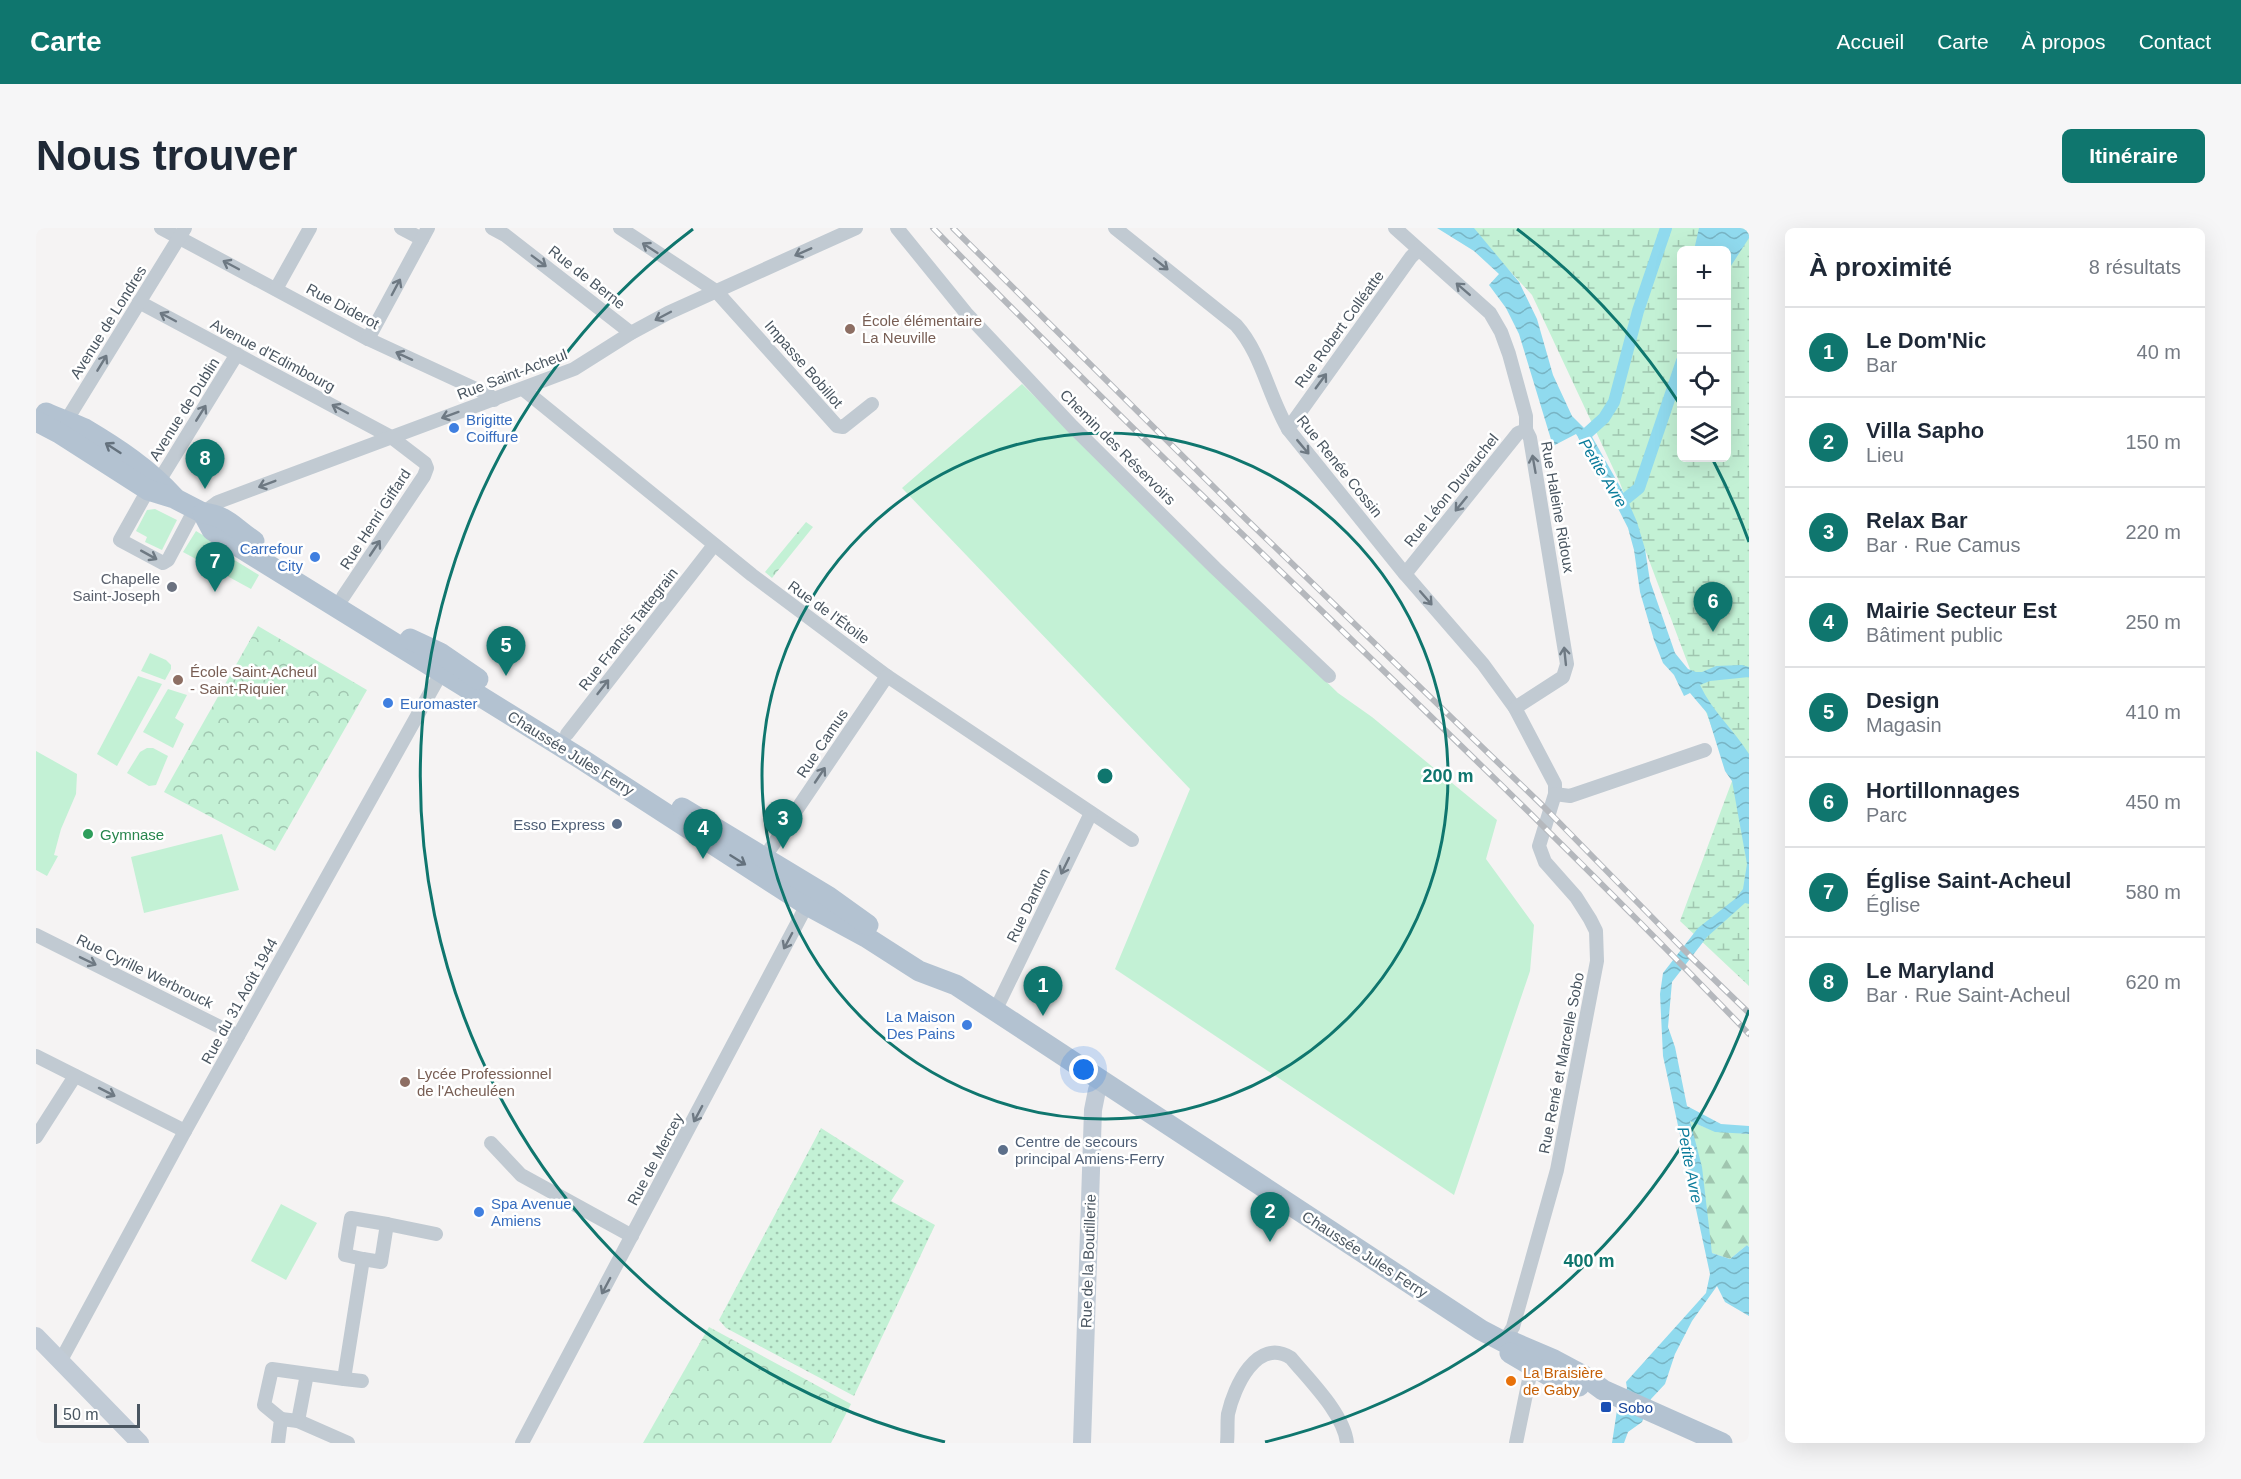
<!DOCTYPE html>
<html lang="fr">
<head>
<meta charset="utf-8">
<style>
  body { margin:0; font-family:Helvetica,sans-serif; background:#f6f6f7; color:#1f2937 }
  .controls { position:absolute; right:18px; top:18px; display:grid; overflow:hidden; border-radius:9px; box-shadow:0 6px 24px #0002 }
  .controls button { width:54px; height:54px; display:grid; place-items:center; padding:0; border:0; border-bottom:2px solid #e0e1e3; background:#fff; color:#1f2937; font:30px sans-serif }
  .scale { position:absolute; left:18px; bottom:15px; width:86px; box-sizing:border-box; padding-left:6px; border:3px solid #4a5661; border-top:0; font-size:16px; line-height:21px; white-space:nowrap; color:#4a5661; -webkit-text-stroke:4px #fff; paint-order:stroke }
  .you { position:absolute; left:1048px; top:842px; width:21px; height:21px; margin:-15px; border:4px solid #fff; border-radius:50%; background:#1a73e8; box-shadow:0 0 0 9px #1a73e833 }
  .badge { display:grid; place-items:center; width:39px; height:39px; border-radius:50%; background:#0f766e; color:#fff; font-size:20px; font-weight:700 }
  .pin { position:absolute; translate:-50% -50px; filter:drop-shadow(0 2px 3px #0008) }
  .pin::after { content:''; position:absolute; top:32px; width:21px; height:18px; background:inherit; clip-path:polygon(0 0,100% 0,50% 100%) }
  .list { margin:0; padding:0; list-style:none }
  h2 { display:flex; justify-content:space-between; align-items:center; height:78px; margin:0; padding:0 24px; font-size:26px }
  h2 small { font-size:20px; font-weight:400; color:#747a83 }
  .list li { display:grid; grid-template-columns:39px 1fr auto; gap:18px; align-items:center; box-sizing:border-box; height:90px; padding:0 24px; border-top:2px solid #e0e1e3 }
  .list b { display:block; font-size:22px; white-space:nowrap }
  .list p { margin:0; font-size:20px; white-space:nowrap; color:#747a83 }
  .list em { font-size:20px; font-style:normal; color:#747a83 }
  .icon { flex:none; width:33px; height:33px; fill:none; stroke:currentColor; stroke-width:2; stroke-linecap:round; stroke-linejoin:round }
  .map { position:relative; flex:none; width:1713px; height:1215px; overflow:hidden; border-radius:9px }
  header { display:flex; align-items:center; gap:36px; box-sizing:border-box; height:84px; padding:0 30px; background:#0f766e; color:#fff }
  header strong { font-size:28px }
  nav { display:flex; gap:33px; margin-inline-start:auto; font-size:21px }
  .intro { display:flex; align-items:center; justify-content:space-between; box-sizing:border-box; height:144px; padding:0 36px }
  h1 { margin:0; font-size:42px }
  .button { padding:15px 27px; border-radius:9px; background:#0f766e; color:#fff; font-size:21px; font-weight:700 }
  main { display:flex; gap:36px; padding:0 36px }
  aside { flex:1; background:#fff; border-radius:9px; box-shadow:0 6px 24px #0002 }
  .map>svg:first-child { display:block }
</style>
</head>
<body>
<header>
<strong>Carte</strong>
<nav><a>Accueil</a><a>Carte</a><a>À propos</a><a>Contact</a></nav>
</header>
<div class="intro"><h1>Nous trouver</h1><a class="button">Itinéraire</a></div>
<main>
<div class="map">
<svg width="1713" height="1215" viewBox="0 0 1713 1215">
  <defs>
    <pattern id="forest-firs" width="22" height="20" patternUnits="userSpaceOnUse" patternTransform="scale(1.5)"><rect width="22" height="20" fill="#c3f1d5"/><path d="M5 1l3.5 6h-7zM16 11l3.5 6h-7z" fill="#a0c6b0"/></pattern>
    <pattern id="wetland-marsh" width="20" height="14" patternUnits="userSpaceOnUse" patternTransform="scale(1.5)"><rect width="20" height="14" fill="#c3f1d5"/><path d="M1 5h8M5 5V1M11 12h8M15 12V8" fill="none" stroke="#a0c6b0"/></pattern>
    <pattern id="park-crowns" width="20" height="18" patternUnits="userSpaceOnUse" patternTransform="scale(1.5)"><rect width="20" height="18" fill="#c3f1d5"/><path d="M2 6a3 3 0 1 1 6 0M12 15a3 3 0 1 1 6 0" fill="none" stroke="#a0c6b0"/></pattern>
    <pattern id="garden-dots" width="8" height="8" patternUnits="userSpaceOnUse" patternTransform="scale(1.5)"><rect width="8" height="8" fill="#c3f1d5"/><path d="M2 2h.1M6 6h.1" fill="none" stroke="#a0c6b0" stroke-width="1.8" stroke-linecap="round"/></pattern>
    <pattern id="water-waves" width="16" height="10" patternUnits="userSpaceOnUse" patternTransform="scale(1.5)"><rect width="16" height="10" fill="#90daee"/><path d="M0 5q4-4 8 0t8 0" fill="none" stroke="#78b4c4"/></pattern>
  </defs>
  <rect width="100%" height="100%" fill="#f5f3f3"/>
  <g fill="#c3f1d5">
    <polygon points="986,156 1302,465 1336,489 1461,592 1450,631 1498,697 1494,743 1418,967 1079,741 1154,561 866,260"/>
    <polygon points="119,281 141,292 126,322 109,314 111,309 100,303 111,282"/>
    <polygon points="160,303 175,312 174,317 223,347 215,361 147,324"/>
    <polygon points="114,425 130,432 135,437 135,441 129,452 105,443"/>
    <polygon points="102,448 126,456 81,538 61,526"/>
    <polygon points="132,461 151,467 139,490 148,496 137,520 107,504"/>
    <polygon points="111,520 117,520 132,528 120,557 113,558 91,545 104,524"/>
    <polygon points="0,523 41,546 40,566 25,601 18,627 22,628 11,648 0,642"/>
    <polygon points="186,606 203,662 108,685 95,629"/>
    <polygon points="245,976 281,995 250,1052 215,1033"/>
  </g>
  <path fill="url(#forest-firs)" d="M1654 892C1673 904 1691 904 1713 906V1019L1711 1017 1694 1031 1676 1025Z"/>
  <path fill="url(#wetland-marsh)" fill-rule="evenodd" d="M1434 0H1713V758L1644 693 1696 553 1584 255 1496 67ZM1646 22H1690V230H1646Z"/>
  <g fill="url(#park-crowns)">
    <polygon points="770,294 777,299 736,350 729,344"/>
    <polygon points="222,398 331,462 239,623 128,564"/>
    <polygon points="673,1099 815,1176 795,1215 607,1215"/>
  </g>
  <polygon fill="url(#garden-dots)" points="785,900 868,953 855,973 899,997 818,1168 690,1100 683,1092"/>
  <g fill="url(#water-waves)">
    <path d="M1401 0H1438L1483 54 1501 91 1517 147 1536 188 1555 207 1591 271 1601 294 1609 321 1614 353 1639 425 1652 441 1660 444H1666L1680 438 1706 437 1713 439V449L1674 453 1664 457C1676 483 1698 502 1713 526V676L1709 675 1671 709 1636 754 1632 799 1639 819 1651 878 1685 896 1713 898V906L1679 904 1654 893 1666 939 1676 1025 1694 1031 1711 1017 1713 1019V1088L1689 1074 1681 1058 1656 1093 1639 1126 1629 1156 1615 1171 1606 1194 1592 1204 1588 1215H1576L1581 1182 1591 1160 1590 1154 1670 1065 1674 1046 1627 828 1624 766 1627 745 1662 700 1699 671 1707 661 1711 636 1696 553 1689 543 1671 485 1654 465 1648 468 1638 447 1627 435 1618 412 1604 364 1598 322 1592 300 1559 235 1540 206 1517 218 1483 106 1470 80 1453 57 1463 46 1438 23Z"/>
    <polygon points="1663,0 1713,0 1713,10 1691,44 1690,22 1658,22"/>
  </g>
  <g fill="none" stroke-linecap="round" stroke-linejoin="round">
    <g stroke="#90daee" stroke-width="12">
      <polyline points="1548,208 1568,190 1578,174 1602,83 1630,0"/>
      <polyline points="1587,273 1603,260 1646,133"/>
    </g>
    <g stroke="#c1cad2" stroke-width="14">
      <polyline points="125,0 332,111 453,167 458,172"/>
      <polyline points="365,0 386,11"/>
      <polyline points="456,0 469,7 595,105"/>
      <polyline points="584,0 680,63 801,198 807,199 836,176"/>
      <polyline points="861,0 930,85 1036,198 1179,340 1293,448"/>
      <path d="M1079 0 1200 97C1226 126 1232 167 1252 201L1369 346 1447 436 1479 480 1519 556V566L1503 618 1509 634 1540 669 1554 691 1560 703 1561 733 1521 942 1477 1099 1468 1114"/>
      <polyline points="1359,0 1454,85 1465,104 1473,126 1490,188 1490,202 1494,210 1531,436 1527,449 1479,480"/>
      <polyline points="240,61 274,0"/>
      <polyline points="103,74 355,209 389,235 391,240 388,248 307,369"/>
      <polyline points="332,111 392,0"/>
      <polyline points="487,161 716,347 851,448 1096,612"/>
      <polyline points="27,198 149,0"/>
      <polyline points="1252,201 1375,29 1382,22"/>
      <polyline points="123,253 201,126"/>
      <polyline points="112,262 84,312 127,335 132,332 159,281"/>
      <polyline points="167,285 182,274 538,141 595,105 632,85 820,0"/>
      <polyline points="1369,346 1482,205 1490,202"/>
      <polyline points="531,506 678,317"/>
      <polyline points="1519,566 1534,568 1669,522"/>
      <polyline points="728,630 851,448"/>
      <polyline points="0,707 202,808"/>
      <polyline points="959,783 1055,585"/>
      <polyline points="0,828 149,903"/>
      <polyline points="0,909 39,848"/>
      <polyline points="455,915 485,947 596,1008"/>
      <polyline points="327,1031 309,1027 315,990 351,996"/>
      <polyline points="24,1134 149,903 409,438"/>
      <polyline points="308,1151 326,1153"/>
      <polyline points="245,1191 262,1193 312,1215"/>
      <polyline points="262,1193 271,1146"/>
      <polyline points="242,1215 245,1191 228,1177 236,1141 308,1151 327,1031 345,1034 351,996 400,1006"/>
      <polyline points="486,1215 774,671"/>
      <path d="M1191 1215C1192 1206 1191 1195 1192 1186 1198 1159 1221 1108 1255 1130 1274 1153 1308 1186 1311 1215"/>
      <polyline points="1480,1215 1497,1132"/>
    </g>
    <g stroke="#c1cbd6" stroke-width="18">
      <polyline points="0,1108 104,1215"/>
      <polyline points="1046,1215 1057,882 1061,862 1065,852"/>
    </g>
    <g stroke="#b3c2d1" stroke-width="21">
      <path d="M10 185C22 191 37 195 49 201 81 220 113 241 138 269"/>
      <polyline points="0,193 23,205 112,262 138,270 167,285 176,302 547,532 771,677 830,709 883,743 920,757 1445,1102 1468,1114 1476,1114 1518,1132 1548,1148 1567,1162 1686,1215"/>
      <path d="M167 285C194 289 196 299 218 313"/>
      <polyline points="374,411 404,425 442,451"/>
      <polyline points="646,580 793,669 832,697"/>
      <polyline points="1474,1125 1512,1147 1543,1158"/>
    </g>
    <g stroke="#b5b8bd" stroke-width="6">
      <g id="rail">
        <path d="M897 0C1164 274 1448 530 1713 806"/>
        <polyline points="917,0 1210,291 1507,578 1655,729 1713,785"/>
      </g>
    </g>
    <use href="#rail" stroke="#fff" stroke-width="4" stroke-dasharray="11" stroke-linecap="butt"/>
  </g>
  <defs><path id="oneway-shaft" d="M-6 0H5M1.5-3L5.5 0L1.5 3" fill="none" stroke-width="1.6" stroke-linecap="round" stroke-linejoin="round" transform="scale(1.5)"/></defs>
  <g stroke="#6e7983">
    <use href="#oneway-shaft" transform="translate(614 20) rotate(-147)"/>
    <use href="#oneway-shaft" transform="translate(767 24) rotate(156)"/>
    <use href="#oneway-shaft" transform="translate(503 33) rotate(37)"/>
    <use href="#oneway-shaft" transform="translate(1125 36) rotate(39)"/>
    <use href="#oneway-shaft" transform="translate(195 37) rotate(-152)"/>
    <use href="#oneway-shaft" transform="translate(360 59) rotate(-62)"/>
    <use href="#oneway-shaft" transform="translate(1427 61) rotate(-139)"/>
    <use href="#oneway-shaft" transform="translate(627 88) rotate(152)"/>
    <use href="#oneway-shaft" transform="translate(132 89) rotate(-152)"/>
    <use href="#oneway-shaft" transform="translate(368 128) rotate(-155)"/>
    <use href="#oneway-shaft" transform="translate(66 135) rotate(-59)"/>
    <use href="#oneway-shaft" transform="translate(1285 153) rotate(-54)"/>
    <use href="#oneway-shaft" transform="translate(304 181) rotate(-152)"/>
    <use href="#oneway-shaft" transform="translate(165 185) rotate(-58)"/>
    <use href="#oneway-shaft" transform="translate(414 187) rotate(160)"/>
    <use href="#oneway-shaft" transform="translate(1267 219) rotate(50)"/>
    <use href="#oneway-shaft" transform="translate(1498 236) rotate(-100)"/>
    <use href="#oneway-shaft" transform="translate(231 256) rotate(159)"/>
    <use href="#oneway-shaft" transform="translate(1425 276) rotate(129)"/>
    <use href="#oneway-shaft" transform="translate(339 320) rotate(-56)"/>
    <use href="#oneway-shaft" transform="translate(113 327) rotate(29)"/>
    <use href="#oneway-shaft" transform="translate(1390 370) rotate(49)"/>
    <use href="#oneway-shaft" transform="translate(1529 428) rotate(-96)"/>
    <use href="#oneway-shaft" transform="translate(567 459) rotate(-52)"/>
    <use href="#oneway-shaft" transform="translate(784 547) rotate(-56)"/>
    <use href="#oneway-shaft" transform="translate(1029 638) rotate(116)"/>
    <use href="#oneway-shaft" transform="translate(752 713) rotate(118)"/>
    <use href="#oneway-shaft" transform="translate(52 733) rotate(26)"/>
    <use href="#oneway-shaft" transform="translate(71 864) rotate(27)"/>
    <use href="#oneway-shaft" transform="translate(662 886) rotate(118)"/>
    <use href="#oneway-shaft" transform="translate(570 1058) rotate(118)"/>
  </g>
  <g stroke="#64717d">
    <use href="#oneway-shaft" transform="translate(77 220) rotate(-147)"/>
    <use href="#oneway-shaft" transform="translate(702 632) rotate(32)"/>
  </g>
  <g fill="none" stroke="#0f766e" stroke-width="3">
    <circle cx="1069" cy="548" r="343"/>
    <path d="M1713 782A685 685 0 0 1 1229 1214M909 1214A685 685 0 0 1 657 1M1481 1A685 685 0 0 1 1643 175M1677 232A685 685 0 0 1 1713 314"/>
  </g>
  <g fill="#8d6e63" stroke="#fff" stroke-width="2">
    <circle cx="814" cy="101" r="6"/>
    <circle cx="142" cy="452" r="6"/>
    <circle cx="369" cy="854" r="6"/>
  </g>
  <g fill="#3f7fe0" stroke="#fff" stroke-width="2">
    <circle cx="418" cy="200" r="6"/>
    <circle cx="279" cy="329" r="6"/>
    <circle cx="352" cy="475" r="6"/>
    <circle cx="931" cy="797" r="6"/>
    <circle cx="443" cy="984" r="6"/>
  </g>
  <circle fill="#6b7280" stroke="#fff" stroke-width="2" cx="136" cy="359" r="6"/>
  <g fill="#5c6f8a" stroke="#fff" stroke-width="2">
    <circle cx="581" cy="596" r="6"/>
    <circle cx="967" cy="922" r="6"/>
  </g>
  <circle fill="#2e9e5b" stroke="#fff" stroke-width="2" cx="52" cy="606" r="6"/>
  <circle fill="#e8710a" stroke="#fff" stroke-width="2" cx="1475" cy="1153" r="6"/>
  <rect fill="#1a4fb4" stroke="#fff" stroke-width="2" x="1564" y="1173" width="12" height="12" rx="3"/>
  <g text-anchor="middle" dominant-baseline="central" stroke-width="5" stroke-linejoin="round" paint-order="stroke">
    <g font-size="15" fill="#4a5661" stroke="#fff">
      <text transform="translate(551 49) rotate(38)">Rue de Berne</text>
      <text transform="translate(307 78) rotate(28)">Rue Diderot</text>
      <text transform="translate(72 94) rotate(-58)">Avenue de Londres</text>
      <text transform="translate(1303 101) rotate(-54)">Rue Robert Colléatte</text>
      <text transform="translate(237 127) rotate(28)">Avenue d'Edimbourg</text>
      <text transform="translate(768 136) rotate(49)">Impasse Bobillot</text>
      <text transform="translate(476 146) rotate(-21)">Rue Saint-Acheul</text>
      <text transform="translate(148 181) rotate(-58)">Avenue de Dublin</text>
      <text transform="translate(1082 219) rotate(45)">Chemin des Réservoirs</text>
      <text transform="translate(1304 238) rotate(51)">Rue Renée Cossin</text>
      <text transform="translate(1415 262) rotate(-51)">Rue Léon Duvauchel</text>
      <text transform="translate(1522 279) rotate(80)">Rue Haleine Ridoux</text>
      <text transform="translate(339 291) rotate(-57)">Rue Henri Giffard</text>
      <text transform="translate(793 384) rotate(36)">Rue de l'Étoile</text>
      <text transform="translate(592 401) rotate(-52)">Rue Francis Tattegrain</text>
      <text transform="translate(786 515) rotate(-56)">Rue Camus</text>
      <text transform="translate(535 525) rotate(32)">Chaussée Jules Ferry</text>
      <text transform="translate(992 677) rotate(-64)">Rue Danton</text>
      <text transform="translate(109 743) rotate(26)">Rue Cyrille Werbrouck</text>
      <text transform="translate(203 773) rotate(-61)">Rue du 31 Août 1944</text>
      <text transform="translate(1525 835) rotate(-79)">Rue René et Marcelle Sobo</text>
      <text transform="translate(619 931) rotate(-62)">Rue de Mercey</text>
      <text transform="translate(1329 1026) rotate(33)">Chaussée Jules Ferry</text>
      <text transform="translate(1052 1033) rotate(-88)">Rue de la Boutillerie</text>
    </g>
    <g font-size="15" fill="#785e54" stroke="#fff" text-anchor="start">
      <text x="826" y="92">École élémentaire<tspan x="826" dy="17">La Neuville</tspan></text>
      <text x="154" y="443">École Saint-Acheul<tspan x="154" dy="17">- Saint-Riquier</tspan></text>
      <text x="381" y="845">Lycée Professionnel<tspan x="381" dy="17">de l'Acheuléen</tspan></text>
    </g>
    <g font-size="15" fill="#366cbe" stroke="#fff" text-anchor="start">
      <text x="430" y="191">Brigitte<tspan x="430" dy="17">Coiffure</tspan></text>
      <text x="267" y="320" text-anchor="end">Carrefour<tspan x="267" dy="17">City</tspan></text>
      <text x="364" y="475">Euromaster</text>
      <text x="919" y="788" text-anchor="end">La Maison<tspan x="919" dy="17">Des Pains</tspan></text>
      <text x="455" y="975">Spa Avenue<tspan x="455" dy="17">Amiens</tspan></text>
    </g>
    <g font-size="15" fill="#5b616d" stroke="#fff" text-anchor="end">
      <text x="124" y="350">Chapelle<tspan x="124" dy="17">Saint-Joseph</tspan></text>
    </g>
    <g font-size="15" fill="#4e5e75" stroke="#fff" text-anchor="end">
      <text x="569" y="596">Esso Express</text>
      <text x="979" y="913" text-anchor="start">Centre de secours<tspan x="979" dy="17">principal Amiens-Ferry</tspan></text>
    </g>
    <g font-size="15" fill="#27864d" stroke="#fff" text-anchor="start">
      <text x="64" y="606">Gymnase</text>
    </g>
    <g font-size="15" fill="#c56008" stroke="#fff" text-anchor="start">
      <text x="1487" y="1144">La Braisière<tspan x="1487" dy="17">de Gaby</tspan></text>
    </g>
    <g font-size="15" fill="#164399" stroke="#fff" text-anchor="start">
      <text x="1582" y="1179">Sobo</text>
    </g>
    <g font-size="16" font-style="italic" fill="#0c7c9b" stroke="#fff">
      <text transform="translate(1567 245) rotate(59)">Petite Avre</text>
      <text transform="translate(1654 937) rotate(79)">Petite Avre</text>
    </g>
  </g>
  <circle cx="1069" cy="548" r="9" fill="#0f766e" stroke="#fff" stroke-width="3"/>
  <g font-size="18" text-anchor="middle" font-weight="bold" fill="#0f766e" stroke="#fff" stroke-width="5" stroke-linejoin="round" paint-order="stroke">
    <text x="1412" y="554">200 m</text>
    <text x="1553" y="1039">400 m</text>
  </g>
</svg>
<div class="controls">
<button>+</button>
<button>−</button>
<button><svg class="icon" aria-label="locate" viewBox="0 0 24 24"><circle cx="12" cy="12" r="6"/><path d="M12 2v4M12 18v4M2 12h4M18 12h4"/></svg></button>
<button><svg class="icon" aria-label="layers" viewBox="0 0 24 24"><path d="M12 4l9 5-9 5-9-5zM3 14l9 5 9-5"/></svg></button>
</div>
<div class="scale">50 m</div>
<div class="you"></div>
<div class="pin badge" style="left:1007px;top:788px">1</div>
<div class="pin badge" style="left:1234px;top:1014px">2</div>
<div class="pin badge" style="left:747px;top:621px">3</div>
<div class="pin badge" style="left:667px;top:631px">4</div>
<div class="pin badge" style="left:470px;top:448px">5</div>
<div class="pin badge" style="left:1677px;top:404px">6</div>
<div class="pin badge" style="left:179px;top:364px">7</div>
<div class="pin badge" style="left:169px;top:261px">8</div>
</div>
<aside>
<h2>À proximité<small>8 résultats</small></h2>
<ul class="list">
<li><span class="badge">1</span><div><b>Le Dom'Nic</b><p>Bar</p></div><em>40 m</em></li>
<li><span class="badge">2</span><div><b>Villa Sapho</b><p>Lieu</p></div><em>150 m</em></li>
<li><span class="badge">3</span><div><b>Relax Bar</b><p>Bar · Rue Camus</p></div><em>220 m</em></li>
<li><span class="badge">4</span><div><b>Mairie Secteur Est</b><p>Bâtiment public</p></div><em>250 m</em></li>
<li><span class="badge">5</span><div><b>Design</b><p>Magasin</p></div><em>410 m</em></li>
<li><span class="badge">6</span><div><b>Hortillonnages</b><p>Parc</p></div><em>450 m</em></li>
<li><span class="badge">7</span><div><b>Église Saint-Acheul</b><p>Église</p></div><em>580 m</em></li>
<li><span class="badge">8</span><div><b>Le Maryland</b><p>Bar · Rue Saint-Acheul</p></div><em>620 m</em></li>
</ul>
</aside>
</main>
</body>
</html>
